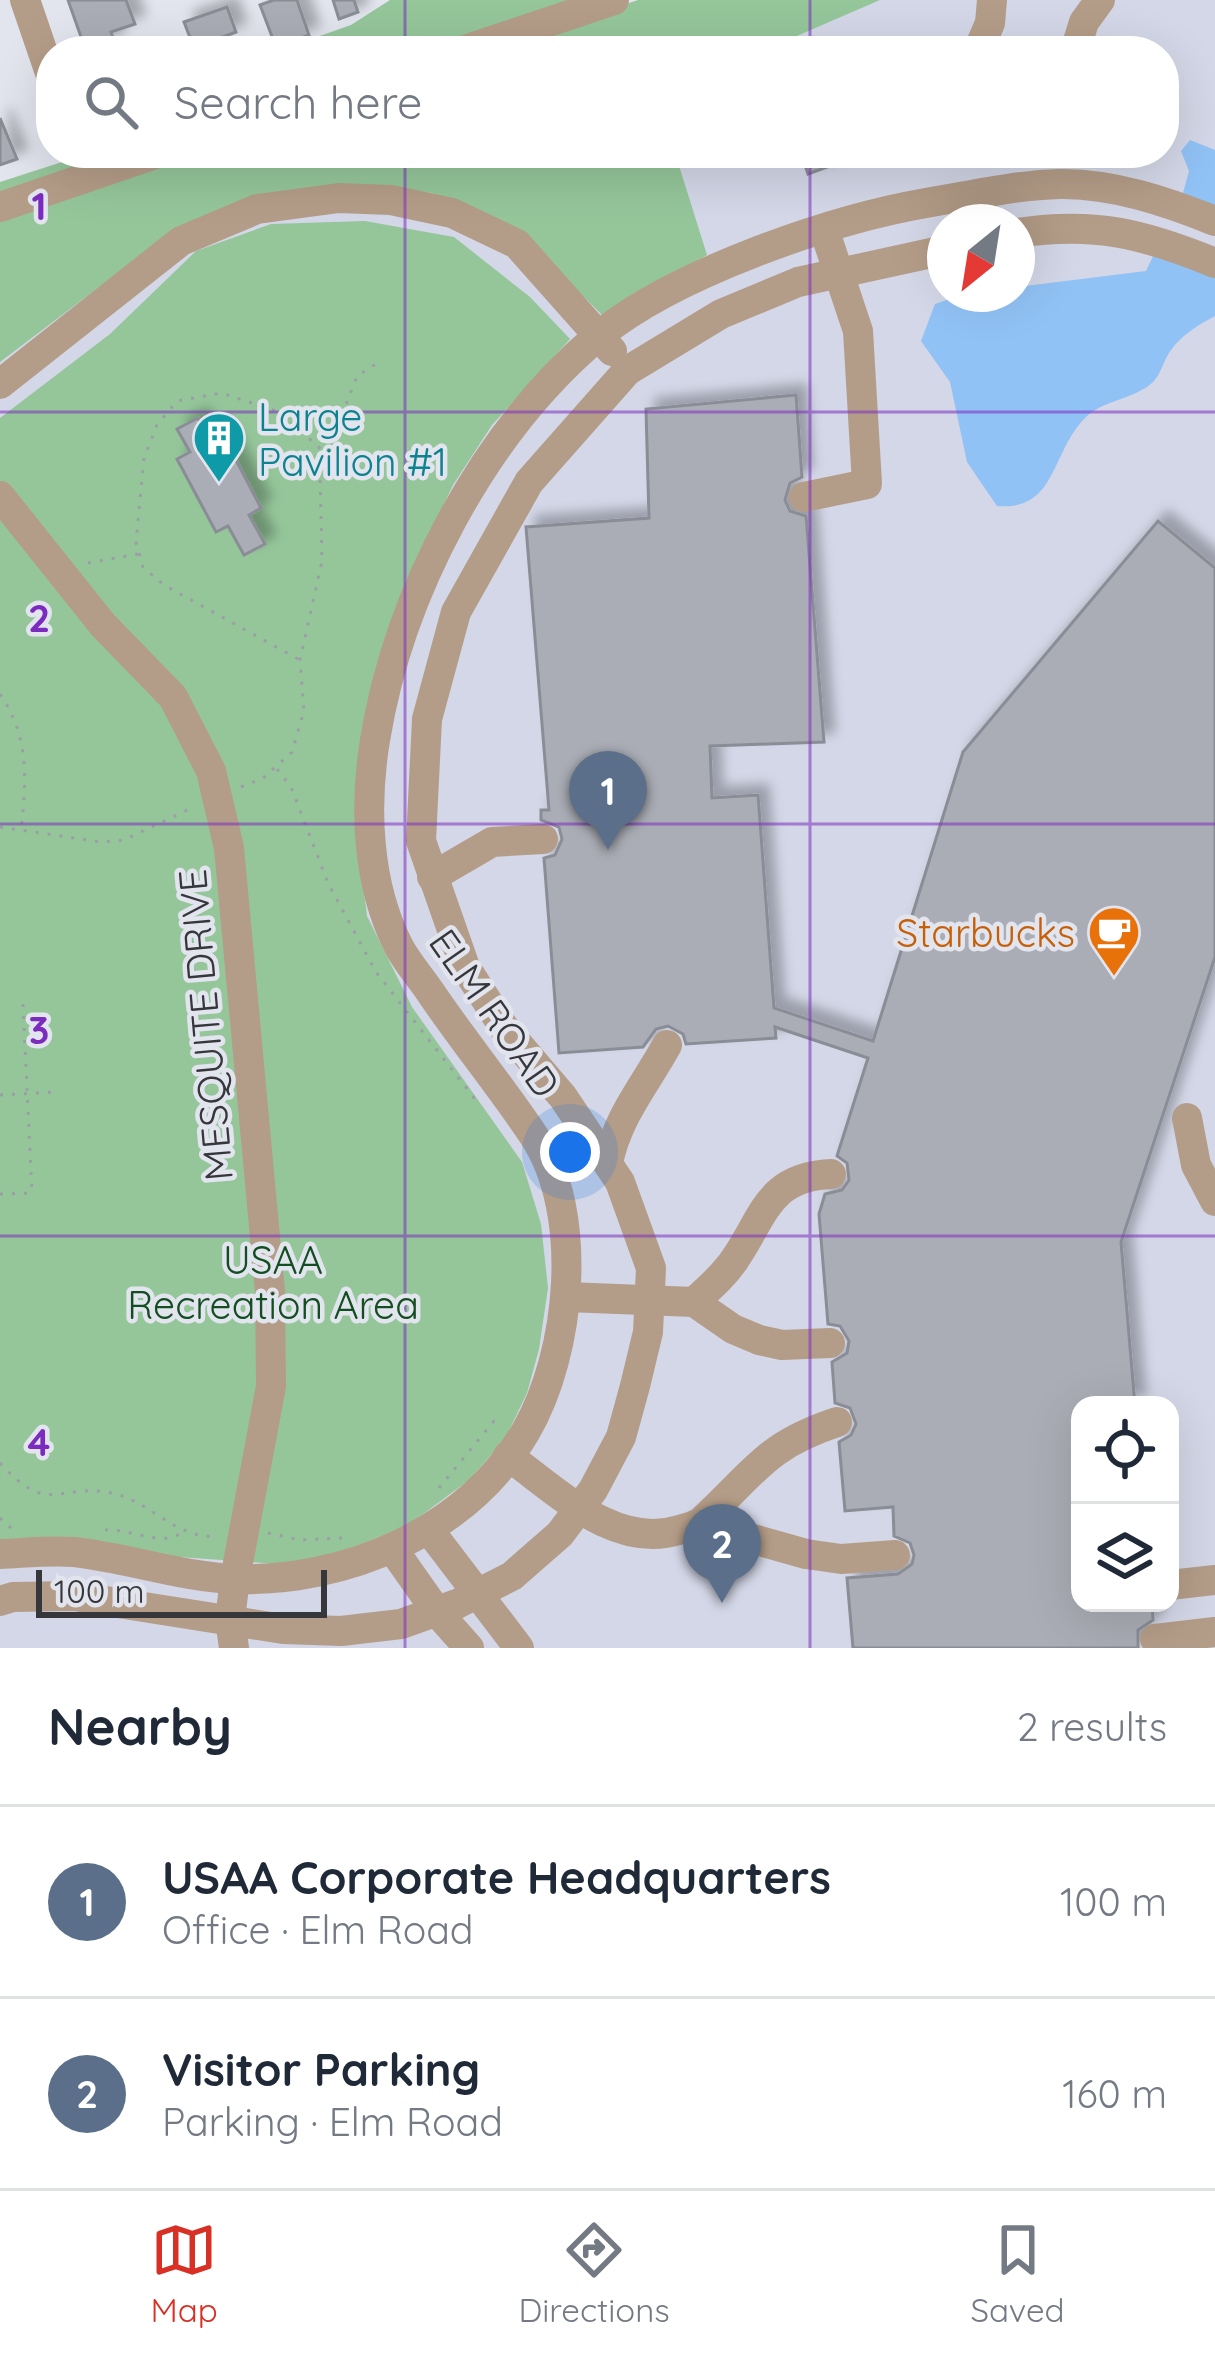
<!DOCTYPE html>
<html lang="en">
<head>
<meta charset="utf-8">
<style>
  body { margin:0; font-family:Quicksand,sans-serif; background:#f6f6f7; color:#1f2937 }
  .controls { position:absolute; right:36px; bottom:36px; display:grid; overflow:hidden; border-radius:24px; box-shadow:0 12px 48px #0002 }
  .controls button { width:108px; height:108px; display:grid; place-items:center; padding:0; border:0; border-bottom:3px solid #e0e1e3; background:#fff; color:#1f2937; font:60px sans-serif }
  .compass { position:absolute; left:927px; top:204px; width:108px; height:108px; border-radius:50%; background:#fff; box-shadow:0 12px 48px #0002; rotate:210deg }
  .scale { position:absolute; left:36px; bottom:30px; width:291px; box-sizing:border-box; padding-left:12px; border:6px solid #36373b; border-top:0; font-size:33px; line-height:42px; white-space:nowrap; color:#36373b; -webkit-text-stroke:9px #e2e4ee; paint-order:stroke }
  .you { position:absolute; left:570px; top:1152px; width:42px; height:42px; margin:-30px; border:9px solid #fff; border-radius:50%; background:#1a73e8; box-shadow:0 0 0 18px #1a73e833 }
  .badge { display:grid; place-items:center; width:78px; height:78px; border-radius:50%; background:#d93025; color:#fff; font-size:39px; font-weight:700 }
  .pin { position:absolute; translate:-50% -99px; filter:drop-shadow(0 3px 6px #0008) }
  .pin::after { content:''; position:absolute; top:63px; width:42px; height:36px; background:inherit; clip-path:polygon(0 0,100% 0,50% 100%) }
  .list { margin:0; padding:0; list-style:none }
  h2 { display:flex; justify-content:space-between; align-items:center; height:156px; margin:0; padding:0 48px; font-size:51px }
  h2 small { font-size:39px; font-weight:400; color:#747a83 }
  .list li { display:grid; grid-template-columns:78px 1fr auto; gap:36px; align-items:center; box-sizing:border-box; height:192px; padding:0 48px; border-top:3px solid #e0e1e3 }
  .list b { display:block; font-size:45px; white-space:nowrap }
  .list p { margin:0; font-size:39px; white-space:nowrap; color:#747a83 }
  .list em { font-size:39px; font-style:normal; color:#747a83 }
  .icon { flex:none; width:66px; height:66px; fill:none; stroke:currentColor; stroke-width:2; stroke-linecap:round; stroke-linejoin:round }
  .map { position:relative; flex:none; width:1215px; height:1648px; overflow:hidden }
  .search { position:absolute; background:#fff; box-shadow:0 12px 48px #0002; left:36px; right:36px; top:36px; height:132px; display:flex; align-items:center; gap:30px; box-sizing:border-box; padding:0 42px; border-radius:48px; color:#747a83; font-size:45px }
  .sheet { height:540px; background:#fff }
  nav { display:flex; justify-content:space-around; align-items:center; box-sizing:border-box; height:168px; border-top:3px solid #e0e1e3; background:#fff; font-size:33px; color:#747a83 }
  nav a { display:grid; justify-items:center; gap:6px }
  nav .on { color:#d93025 }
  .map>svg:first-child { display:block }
</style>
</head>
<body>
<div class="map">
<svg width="1215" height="1648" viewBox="0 0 1215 1648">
  <defs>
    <filter id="shadow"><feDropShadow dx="10" dy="-10" stdDeviation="6" flood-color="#0004"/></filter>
  </defs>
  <rect width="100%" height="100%" fill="#e2e4ee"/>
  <path fill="#d3d7e7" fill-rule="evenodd" d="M773 0H1215V1648H0V259L317 153H1164V51H621ZM945 222H1017V294H945ZM1080 1405H1170V1603H1080Z"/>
  <g fill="#95c69a">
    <polygon points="390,0 609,0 614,8 638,0 880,0 762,51 277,51 351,25"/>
    <polygon points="90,153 675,153 707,255 603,316 519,232 432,193 341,183 242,204 132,262 0,362 0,182"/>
    <polygon points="365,221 454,237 530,297 570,339 492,425 453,485 410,577 355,820 367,916 412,1007 522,1162 541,1224 548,1288 539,1349 527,1393 505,1439 469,1480 411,1523 367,1542 323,1557 278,1564 0,1544 0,418 110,334 196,251 271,224"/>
  </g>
  <g fill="#91c2f5">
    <polygon points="1190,140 1215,150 1215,206 1183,193 1189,171 1181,151"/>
    <path d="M1155 252 1215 275V316C1198 325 1183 334 1171 350 1164 359 1161 374 1153 382 1135 399 1104 400 1087 416 1050 451 1058 511 997 506L967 462 950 382 921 341 935 304 964 294H1017V287L1146 271Z"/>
  </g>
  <g fill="#abadb6" stroke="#8b8d96" stroke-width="3" filter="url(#shadow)">
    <polygon points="68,0 126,0 135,24 111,32 114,41 86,51"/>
    <polygon points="274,0 297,0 309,35 276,47 260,5"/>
    <polygon points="333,0 354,0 358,12 339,19"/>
    <polygon points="227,7 236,32 194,48 184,22"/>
    <polygon points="0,118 17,159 0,165"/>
    <polygon points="801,153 823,153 827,167 808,174"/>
    <polygon points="796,395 802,477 790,483 785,500 790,511 806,516 824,742 710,746 712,798 758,795 774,1008 873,1041 963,752 1158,521 1215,568 1215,957 1121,1242 1135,1405 1080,1405 1080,1603 1152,1603 1153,1620 1138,1630 1138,1648 853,1648 847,1578 898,1574 912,1564 914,1555 910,1543 894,1536 893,1507 845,1511 839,1442 851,1435 856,1424 850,1408 835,1403 832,1362 847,1353 849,1341 840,1326 828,1324 819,1214 825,1194 842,1190 849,1180 847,1163 837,1156 868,1058 775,1027 776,1038 686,1044 683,1034 668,1026 656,1029 643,1047 559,1053 544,858 555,855 562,839 559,827 541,820 541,810 549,810 526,527 649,518 646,409"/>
    <polygon points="198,418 210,442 223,435 261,508 249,515 265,544 244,555 228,526 216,532 177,459 190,452 177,429"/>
  </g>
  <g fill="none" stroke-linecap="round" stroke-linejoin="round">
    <g stroke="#9c9ea5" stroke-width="3" stroke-dasharray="3 9" stroke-linecap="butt">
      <polyline points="88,563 138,554"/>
      <polyline points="298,659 164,585 143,567 136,542 144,458 157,425 177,401 221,393 280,412 325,453"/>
      <path d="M0 694C29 736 27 780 21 829"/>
      <polyline points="277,769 291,787 328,883 376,972 475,1099"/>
      <polyline points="241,787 263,778 292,752 304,711 300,660 322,561 320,472 357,376 376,364"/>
      <polyline points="0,827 102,842 124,840 194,807"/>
      <polyline points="23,1004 32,1193"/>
      <polyline points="0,1095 57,1092"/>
      <polyline points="0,1194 36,1193"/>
      <path d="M0 1463C50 1518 57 1482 112 1493 151 1501 176 1540 217 1536"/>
      <polyline points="439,1488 494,1421 499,1424"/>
      <polyline points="0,1518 12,1529"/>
      <path d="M105 1530C130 1528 160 1547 181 1533"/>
      <polyline points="268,1533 300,1540 342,1538"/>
    </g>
    <g stroke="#b49d88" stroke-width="30">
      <polyline points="25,0 51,76"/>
      <polyline points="462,51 614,0"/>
      <polyline points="978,51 990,23 992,0"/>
      <polyline points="1075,51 1084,22 1100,0"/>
      <polyline points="0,207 158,153"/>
      <path d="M1017 233C1094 221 1144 234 1215 263"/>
      <polyline points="0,384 181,241 257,209 339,198 391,200 452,213 517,244 612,351"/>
      <polyline points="0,496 103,625 173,697 211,771 229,848 270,1291 271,1386 235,1579 230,1619 234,1648"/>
      <polyline points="804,497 867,484 858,331 824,229"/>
      <polyline points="432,877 492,842 543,839"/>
      <polyline points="1187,1118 1196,1165 1215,1201"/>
      <path d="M608 1163C617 1117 645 1085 667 1045"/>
      <polyline points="567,1297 694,1302 733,1329 759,1340 782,1345 830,1343"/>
      <path d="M694 1302C708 1289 724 1276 735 1259 765 1215 768 1177 831 1174"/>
      <path d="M508 1456C557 1491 615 1550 679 1530 689 1527 697 1526 704 1519 756 1471 765 1446 837 1422"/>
      <polyline points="700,1524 806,1554 841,1559 895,1555"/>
      <polyline points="429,1530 519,1648"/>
      <polyline points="392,1548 437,1612 469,1648"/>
      <path d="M0 1554C24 1553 50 1550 74 1552 127 1558 179 1576 232 1579 345 1583 467 1532 526 1431 571 1353 585 1214 534 1136 502 1088 465 1043 433 996 422 979 407 963 398 945 367 883 364 807 375 740 399 593 483 433 597 337 673 274 829 220 926 203 970 196 1015 185 1060 184 1112 183 1168 202 1215 221"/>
      <polyline points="1170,1585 1215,1580"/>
      <polyline points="0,1601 13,1597 74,1596 283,1629 341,1631 401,1624 457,1604 512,1576 560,1534 593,1490 621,1437 635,1386 648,1332 651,1268 620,1182 563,1097 505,1029 465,967 421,841 427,719 456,612 529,482 627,371 721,314 798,282 945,250"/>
      <polyline points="1155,1639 1215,1632"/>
    </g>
  </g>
  <path fill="none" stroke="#7b2cbf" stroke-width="3" stroke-opacity="0.55" d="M405 0V51M810 0V51M405 153V1648M810 153V1648M0 412H1215M0 824H1215M0 1236H1215"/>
  <defs>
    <g id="building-pin" transform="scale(2.7)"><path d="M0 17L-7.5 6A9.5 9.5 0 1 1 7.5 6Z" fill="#0f9aa8" stroke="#e2e4ee"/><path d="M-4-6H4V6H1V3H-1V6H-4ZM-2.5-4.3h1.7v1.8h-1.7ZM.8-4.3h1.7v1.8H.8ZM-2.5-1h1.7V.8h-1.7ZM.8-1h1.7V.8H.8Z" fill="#fff"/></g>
    <g id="cafe-pin" transform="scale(2.7)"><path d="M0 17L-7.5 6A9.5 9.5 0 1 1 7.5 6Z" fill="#e8710a" stroke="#e2e4ee"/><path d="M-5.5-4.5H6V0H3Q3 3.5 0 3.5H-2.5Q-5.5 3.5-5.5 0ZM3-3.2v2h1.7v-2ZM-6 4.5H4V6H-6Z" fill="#fff"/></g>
  </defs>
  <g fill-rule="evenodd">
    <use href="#building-pin" x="219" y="438"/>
    <use href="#cafe-pin" x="1114" y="932"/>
  </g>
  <g text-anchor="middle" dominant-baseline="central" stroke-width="9" stroke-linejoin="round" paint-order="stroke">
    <g font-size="39" fill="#0d838f" stroke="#e2e4ee" text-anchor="start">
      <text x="258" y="416">Large<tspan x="258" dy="45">Pavilion #1</tspan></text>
    </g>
    <g font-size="39" fill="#c56008" stroke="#e2e4ee" text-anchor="end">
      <text x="1075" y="932">Starbucks</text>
    </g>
    <g font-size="39" fill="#36373b" stroke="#e2e4ee">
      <text transform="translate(495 1013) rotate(55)">ELM ROAD</text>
      <text transform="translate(205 1025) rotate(-95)">MESQUITE DRIVE</text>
    </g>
    <g font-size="39" fill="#134e20" stroke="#e2e4ee">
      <text x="273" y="1259">USAA<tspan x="273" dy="45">Recreation Area</tspan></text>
    </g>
  </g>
  <g font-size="39" text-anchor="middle" font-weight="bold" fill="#7b2cbf" stroke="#e2e4ee" stroke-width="9" stroke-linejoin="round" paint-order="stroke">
    <text x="39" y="220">1</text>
    <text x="39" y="632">2</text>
    <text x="39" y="1044">3</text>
    <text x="39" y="1456">4</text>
  </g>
</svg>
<div class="controls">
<button><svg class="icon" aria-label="locate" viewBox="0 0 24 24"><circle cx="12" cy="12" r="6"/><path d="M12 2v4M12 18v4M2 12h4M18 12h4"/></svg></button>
<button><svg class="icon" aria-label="layers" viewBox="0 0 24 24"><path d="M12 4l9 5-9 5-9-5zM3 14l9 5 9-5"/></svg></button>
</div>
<svg class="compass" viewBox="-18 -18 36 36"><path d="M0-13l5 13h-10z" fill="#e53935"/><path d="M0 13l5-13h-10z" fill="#747a83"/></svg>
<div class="scale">100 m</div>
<div class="you"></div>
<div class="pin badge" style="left:608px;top:850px;background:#5c6f8a">1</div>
<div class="pin badge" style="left:722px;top:1603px;background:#5c6f8a">2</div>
<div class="search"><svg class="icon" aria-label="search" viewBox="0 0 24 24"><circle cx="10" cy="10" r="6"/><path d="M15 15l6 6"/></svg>Search here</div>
</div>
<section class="sheet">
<h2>Nearby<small>2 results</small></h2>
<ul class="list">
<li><span class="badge" style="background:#5c6f8a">1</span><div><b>USAA Corporate Headquarters</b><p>Office · Elm Road</p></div><em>100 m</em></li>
<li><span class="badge" style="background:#5c6f8a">2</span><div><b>Visitor Parking</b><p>Parking · Elm Road</p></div><em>160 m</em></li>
</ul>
</section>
<nav>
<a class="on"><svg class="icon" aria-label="map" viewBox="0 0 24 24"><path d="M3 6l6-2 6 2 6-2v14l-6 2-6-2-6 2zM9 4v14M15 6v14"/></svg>Map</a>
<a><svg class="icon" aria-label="directions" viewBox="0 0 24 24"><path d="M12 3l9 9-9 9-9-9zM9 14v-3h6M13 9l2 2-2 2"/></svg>Directions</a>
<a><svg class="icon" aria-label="saved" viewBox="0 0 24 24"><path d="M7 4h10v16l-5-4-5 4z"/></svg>Saved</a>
</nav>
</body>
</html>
